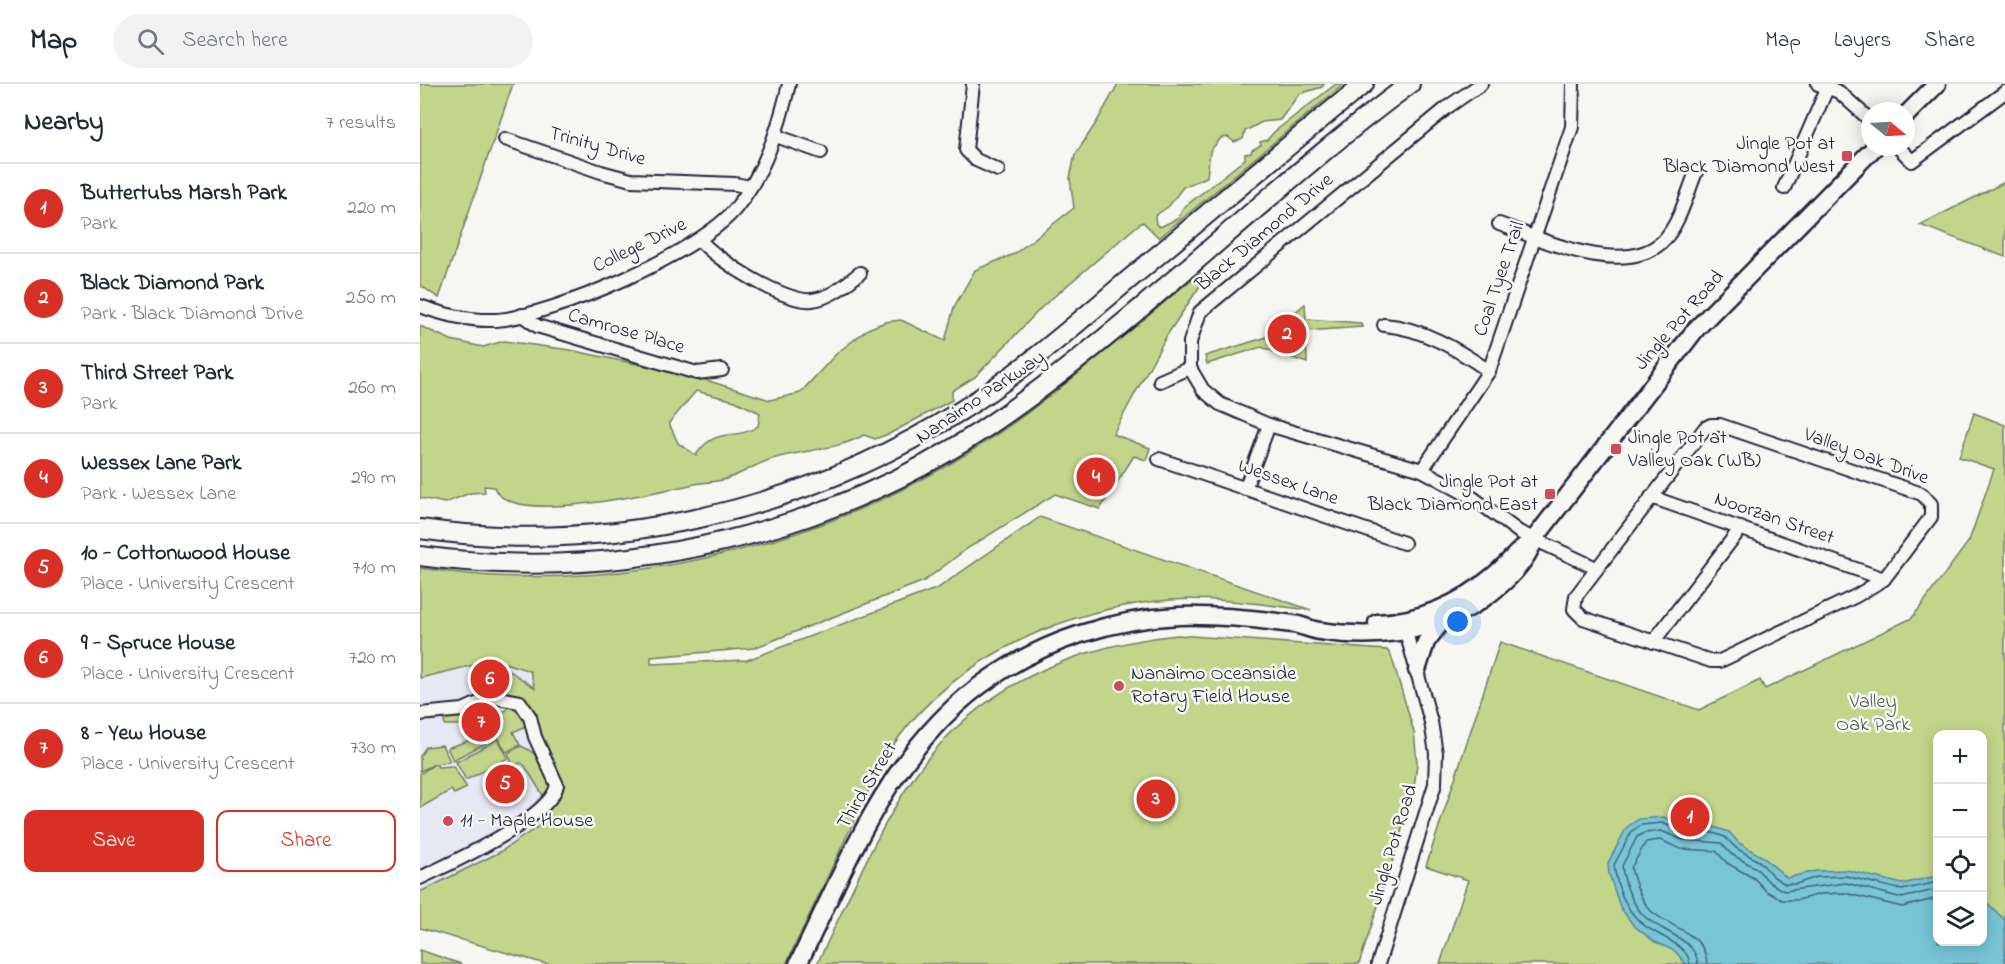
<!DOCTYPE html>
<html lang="en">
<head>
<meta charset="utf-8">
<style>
  body { margin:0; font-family:"Indie Flower",sans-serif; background:#f2f2f3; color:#1f2937 }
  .controls { position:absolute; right:18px; bottom:18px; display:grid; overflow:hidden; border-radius:12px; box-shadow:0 3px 15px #0003 }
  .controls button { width:54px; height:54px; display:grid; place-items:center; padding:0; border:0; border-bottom:2px solid #e0e1e3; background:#fff; color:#1f2937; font:30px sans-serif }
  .compass { position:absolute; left:1441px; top:18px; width:54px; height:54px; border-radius:50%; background:#fff; box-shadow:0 3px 15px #0003; rotate:108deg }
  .you { position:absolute; left:1038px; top:538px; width:21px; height:21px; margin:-15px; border:4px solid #fff; border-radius:50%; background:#1a73e8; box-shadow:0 0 0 9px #1a73e833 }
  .badge { display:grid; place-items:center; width:39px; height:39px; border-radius:50%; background:#d93025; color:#fff; font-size:20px; font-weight:700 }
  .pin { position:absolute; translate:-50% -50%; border:3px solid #fff; box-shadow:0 2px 6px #0006 }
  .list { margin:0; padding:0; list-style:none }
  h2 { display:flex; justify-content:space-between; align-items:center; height:78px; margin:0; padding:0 24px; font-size:26px }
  h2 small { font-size:20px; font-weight:400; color:#747a83 }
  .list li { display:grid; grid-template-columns:39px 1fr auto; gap:18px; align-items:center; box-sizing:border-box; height:90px; padding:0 24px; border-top:2px solid #e0e1e3 }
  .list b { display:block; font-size:22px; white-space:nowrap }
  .list p { margin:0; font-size:20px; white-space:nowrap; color:#747a83 }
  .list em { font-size:20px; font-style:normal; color:#747a83 }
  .actions { display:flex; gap:12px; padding:18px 24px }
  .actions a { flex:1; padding:14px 0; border:2px solid #d93025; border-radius:12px; text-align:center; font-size:21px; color:#d93025 }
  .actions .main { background:#d93025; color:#fff }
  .icon { flex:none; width:33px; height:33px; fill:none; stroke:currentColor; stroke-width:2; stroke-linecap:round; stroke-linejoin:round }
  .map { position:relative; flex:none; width:1585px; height:880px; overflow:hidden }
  header { display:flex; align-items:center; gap:36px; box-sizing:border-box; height:84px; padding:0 30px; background:#fff; border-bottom:2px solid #e0e1e3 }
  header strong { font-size:28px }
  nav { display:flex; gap:33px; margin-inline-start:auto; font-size:21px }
  .search { width:420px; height:54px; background:#f2f2f3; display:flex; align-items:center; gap:15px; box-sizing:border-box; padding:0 21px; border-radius:33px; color:#747a83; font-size:22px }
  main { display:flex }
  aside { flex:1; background:#fff }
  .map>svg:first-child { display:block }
</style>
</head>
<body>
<header>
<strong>Map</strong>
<div class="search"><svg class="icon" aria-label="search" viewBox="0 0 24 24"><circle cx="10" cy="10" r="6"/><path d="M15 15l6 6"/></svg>Search here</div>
<nav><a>Map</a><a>Layers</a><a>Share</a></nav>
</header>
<main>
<aside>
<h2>Nearby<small>7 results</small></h2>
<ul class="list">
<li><span class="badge">1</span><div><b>Buttertubs Marsh Park</b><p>Park</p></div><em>220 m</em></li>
<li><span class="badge">2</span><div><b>Black Diamond Park</b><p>Park · Black Diamond Drive</p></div><em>250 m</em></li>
<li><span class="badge">3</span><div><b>Third Street Park</b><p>Park</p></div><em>260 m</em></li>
<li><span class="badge">4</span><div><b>Wessex Lane Park</b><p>Park · Wessex Lane</p></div><em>290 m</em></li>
<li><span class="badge">5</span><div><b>10 - Cottonwood House</b><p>Place · University Crescent</p></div><em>710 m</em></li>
<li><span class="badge">6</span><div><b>9 - Spruce House</b><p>Place · University Crescent</p></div><em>720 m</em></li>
<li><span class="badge">7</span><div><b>8 - Yew House</b><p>Place · University Crescent</p></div><em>730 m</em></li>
</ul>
<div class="actions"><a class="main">Save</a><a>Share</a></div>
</aside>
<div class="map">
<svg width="1585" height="880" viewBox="0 0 1585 880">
  <rect width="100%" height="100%" fill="#f6f6f2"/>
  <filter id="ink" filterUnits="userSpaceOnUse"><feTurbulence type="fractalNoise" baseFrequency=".0167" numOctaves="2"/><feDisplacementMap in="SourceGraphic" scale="12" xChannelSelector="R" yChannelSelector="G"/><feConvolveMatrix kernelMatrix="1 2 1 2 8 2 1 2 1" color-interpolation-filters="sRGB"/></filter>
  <g filter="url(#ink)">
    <polygon fill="#e6e8f4" points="0,551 197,616 109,873 0,845"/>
    <g fill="#c2d58b" stroke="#727c63" stroke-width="1.5" fill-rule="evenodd">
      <polygon points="0,0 93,0 19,214 0,201"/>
      <path d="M698 0H904L902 3 879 10 860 36 842 38 825 47 823 55 814 58 808 53 801 54 790 67 787 93 763 103 749 122 735 132 736 140 740 143 759 134 763 124 825 75V70L831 69 832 66 841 61 840 58 847 56 854 48 916 0H924L739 154 723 138 718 141 623 222 555 293 532 307V316L471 349 455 355 444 351C415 367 383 365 352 375 336 380 322 390 306 395 296 398 285 398 275 400 243 406 88 445 74 403L64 402 65 408 50 409 25 419 0 414V242L31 256 63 263 84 257 150 266 273 292 350 316 380 309 417 269 448 245 465 238 481 236 525 257 534 223 555 186 594 170 654 124 650 94 655 71 676 39ZM276 307 315 317 340 329 338 342C315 358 296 341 276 371L258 359 249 339Z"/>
      <polygon points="1585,98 1585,173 1500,141"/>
      <path d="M783 186 782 199 747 251 693 350 730 364 726 376 714 372 680 425 635 410 548 464 504 497 334 564 231 573V580L327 576 518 504 620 433 891 526C845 521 797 513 751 516 649 523 537 572 476 657 458 682 446 713 432 741 410 787 388 834 366 880H126L0 844V808L80 768 129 735 125 729 142 710 140 692 100 614 85 609 87 585 115 604 110 587 75 576 0 594V484C25 487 51 491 76 492 256 500 442 446 589 342 656 294 719 239 783 186Z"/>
      <polygon points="885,220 886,235 941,239 942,243 886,247 887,279 841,263 787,280 785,272 844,254"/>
      <path d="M1554 329 1585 341V880H1020L1048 796 1006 782 1080 558 1279 626 1340 596 1345 605 1492 534 1549 457 1574 385 1539 373ZM1518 650H1562V858H1518Z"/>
      <path d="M757 551 967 566 971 571 994 648 997 679 994 704 971 782 939 880H397C428 817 456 748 496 690 559 602 653 562 757 551Z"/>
      <polygon points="89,621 100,627 106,642 93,648 100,661 86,668 78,653 69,657 63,646 74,644 74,640 77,639 76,632 64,632 62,624 68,627 86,627"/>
      <polygon points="52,628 53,635 39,641 25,641 23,634"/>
      <polygon points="62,652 66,659 33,676 27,664"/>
      <polygon points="78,655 88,674 46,696 36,678"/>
      <polygon points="22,661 30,677 16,680 18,683 33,682 47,704 34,710 31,706 0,724 0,690 15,680 0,687 0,672 6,663"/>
      <path d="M101 662C119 669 129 686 131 707L125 715 105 682 101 679 93 682 88 669Z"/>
      <polygon points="0,866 41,880 0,880"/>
    </g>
    <polygon fill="#78c5d6" stroke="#568498" stroke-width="1.5" points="1244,733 1265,743 1294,743 1309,748 1319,759 1343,773 1367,794 1396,787 1427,786 1482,800 1517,792 1518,858 1562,858 1563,815 1585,836 1585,880 1266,880 1255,867 1235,858 1214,842 1200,823 1189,790 1188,779 1207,743 1219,735"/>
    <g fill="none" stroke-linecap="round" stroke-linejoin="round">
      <g stroke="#446379" stroke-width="1.5">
        <path d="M1270 880C1268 858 1231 851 1218 836 1204 822 1196 800 1194 781L1212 747 1221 741 1242 739 1264 748 1293 749 1305 753 1316 764 1340 778 1354 793 1365 800H1376L1397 793 1426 792 1482 806 1518 798"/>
        <path d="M1278 880C1276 854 1240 848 1224 832 1212 820 1204 799 1202 782L1217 753 1224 749 1241 747 1263 756 1301 759 1311 770 1336 784 1350 799 1364 807 1426 799 1482 814 1518 805"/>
        <path d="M1287 880C1286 849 1250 844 1231 827 1220 815 1215 799 1211 784L1226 758 1240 756 1261 765 1296 767 1307 779 1335 795 1346 807 1362 816H1378L1400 810 1425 809 1482 823 1518 814"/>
      </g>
      <g stroke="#22223b" stroke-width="16">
        <g id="minor">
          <polyline points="553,0 546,66 556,76 578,86"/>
          <polyline points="1061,0 1029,22 780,228 770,258 770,284 783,306 800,320 849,341 1002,386 1053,414 1099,448 1176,484"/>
          <polyline points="1398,0 1419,8 1450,36"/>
          <polyline points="356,52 401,68"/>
          <polyline points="85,55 181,88 211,96 315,100 330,103"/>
          <polyline points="1478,63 1492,77 1585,8"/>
          <polyline points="1364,104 1409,0"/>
          <path d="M1079 140C1122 155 1202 194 1242 158 1259 142 1267 110 1276 88"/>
          <path d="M280 156C296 176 365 219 392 216 411 214 426 200 440 189"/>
          <path d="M0 222C24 231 50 237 76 236 133 232 280 169 316 124 345 88 359 44 369 0"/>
          <polyline points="102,231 117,242 277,289 302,286"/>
          <path d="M964 241C1002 244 1037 265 1069 287"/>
          <polyline points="740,297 770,284"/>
          <polygon points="1291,341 1300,341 1502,410 1511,420 1511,433 1464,495 1436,512 1300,577 1291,577 1163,534 1154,525 1156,512 1285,344"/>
          <polyline points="739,375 984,459"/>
          <polyline points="1002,386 1069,287 1152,43 1153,0"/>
          <polyline points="825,405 849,341"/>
          <polyline points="1231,413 1464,495"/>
          <polyline points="1233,558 1321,444"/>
          <path d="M0 630 43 626 72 613 100 618 110 633 115 653 137 701C131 734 31 779 0 794"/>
          <polyline points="958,880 1015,700 1016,669 1011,638 984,541"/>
        </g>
      </g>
      <g stroke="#22223b" stroke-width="21">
        <g id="major">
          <polyline points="1486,31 1517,0"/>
          <path d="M957 539C1000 537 1040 520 1073 492 1088 480 1098 465 1115 454L1276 245 1455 63"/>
          <polyline points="997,586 1006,558 1022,537"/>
          <path d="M378 880C430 775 471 661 572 593 627 556 693 535 759 532 797 531 836 535 873 540 882 541 891 546 900 547 960 556 1018 548 1067 512 1088 496 1106 479 1115 454"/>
        </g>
      </g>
      <g stroke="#22223b" stroke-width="22">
        <g id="highway">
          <path d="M0 445C188 472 383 427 542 326 599 290 650 245 701 202 782 135 862 66 944 0"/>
          <path d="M0 472C205 500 418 450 587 329 728 229 850 103 990 0"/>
        </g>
      </g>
      <use href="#minor" stroke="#f6f6f2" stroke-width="12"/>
      <use href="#major" stroke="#f6f6f2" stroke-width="16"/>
      <use href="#highway" stroke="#f6f6f2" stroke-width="18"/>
    </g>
  </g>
  <g fill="#d1495b" stroke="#f6f6f2" stroke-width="2">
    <rect x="1421" y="66" width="12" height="12" rx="3"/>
    <rect x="1190" y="359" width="12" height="12" rx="3"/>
    <rect x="1124" y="404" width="12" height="12" rx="3"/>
    <circle cx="699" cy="602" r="6"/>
    <circle cx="28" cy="737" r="6"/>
  </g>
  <g text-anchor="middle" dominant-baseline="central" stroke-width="5" stroke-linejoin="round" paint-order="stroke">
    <g font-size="20" fill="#22223b" stroke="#f6f6f2" text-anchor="start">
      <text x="1415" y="60" text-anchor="end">Jingle Pot at<tspan x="1415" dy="23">Black Diamond West</tspan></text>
      <text x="1208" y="354">Jingle Pot at<tspan x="1208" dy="23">Valley Oak (WB)</tspan></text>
      <text x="1118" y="398" text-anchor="end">Jingle Pot at<tspan x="1118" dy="23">Black Diamond East</tspan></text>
      <text x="711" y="590">Nanaimo Oceanside<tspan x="711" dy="23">Rotary Field House</tspan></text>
      <text x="40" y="737">11 - Maple House</text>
    </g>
    <g font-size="20" fill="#22223b" stroke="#f6f6f2">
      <text transform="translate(177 63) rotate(16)">Trinity Drive</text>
      <text transform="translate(845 149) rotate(-40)">Black Diamond Drive</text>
      <text transform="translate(220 162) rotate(-26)">College Drive</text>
      <text transform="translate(1080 195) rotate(-71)">Coal Tyee Trail</text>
      <text transform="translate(1260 237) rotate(-49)">Jingle Pot Road</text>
      <text transform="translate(206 248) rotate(16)">Camrose Place</text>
      <text transform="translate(561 314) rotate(-34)">Nanaimo Parkway</text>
      <text transform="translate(1446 373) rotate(20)">Valley Oak Drive</text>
      <text transform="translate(868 399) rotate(19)">Wessex Lane</text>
      <text transform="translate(1354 435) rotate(19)">Noorzan Street</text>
      <text transform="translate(448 702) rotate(-59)">Third Street</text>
      <text transform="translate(974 761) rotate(-73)">Jingle Pot Road</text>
    </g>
    <g font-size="20" fill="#525853" stroke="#f6f6f2">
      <text x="1453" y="618">Valley<tspan x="1453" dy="23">Oak Park</tspan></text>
    </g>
  </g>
</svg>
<div class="controls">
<button>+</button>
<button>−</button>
<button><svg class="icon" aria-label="locate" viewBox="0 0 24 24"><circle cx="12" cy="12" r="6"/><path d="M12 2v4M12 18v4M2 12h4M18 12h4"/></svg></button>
<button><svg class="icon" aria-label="layers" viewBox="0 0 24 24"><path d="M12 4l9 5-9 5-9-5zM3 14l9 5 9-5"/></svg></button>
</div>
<svg class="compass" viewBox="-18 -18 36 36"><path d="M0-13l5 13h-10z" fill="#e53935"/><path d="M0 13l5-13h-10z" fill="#747a83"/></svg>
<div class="you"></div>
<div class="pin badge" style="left:1270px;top:733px">1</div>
<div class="pin badge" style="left:867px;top:250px">2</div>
<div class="pin badge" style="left:736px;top:715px">3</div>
<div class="pin badge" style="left:676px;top:393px">4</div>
<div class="pin badge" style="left:85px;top:700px">5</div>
<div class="pin badge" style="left:70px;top:595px">6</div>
<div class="pin badge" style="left:61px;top:638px">7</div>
</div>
</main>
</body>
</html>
